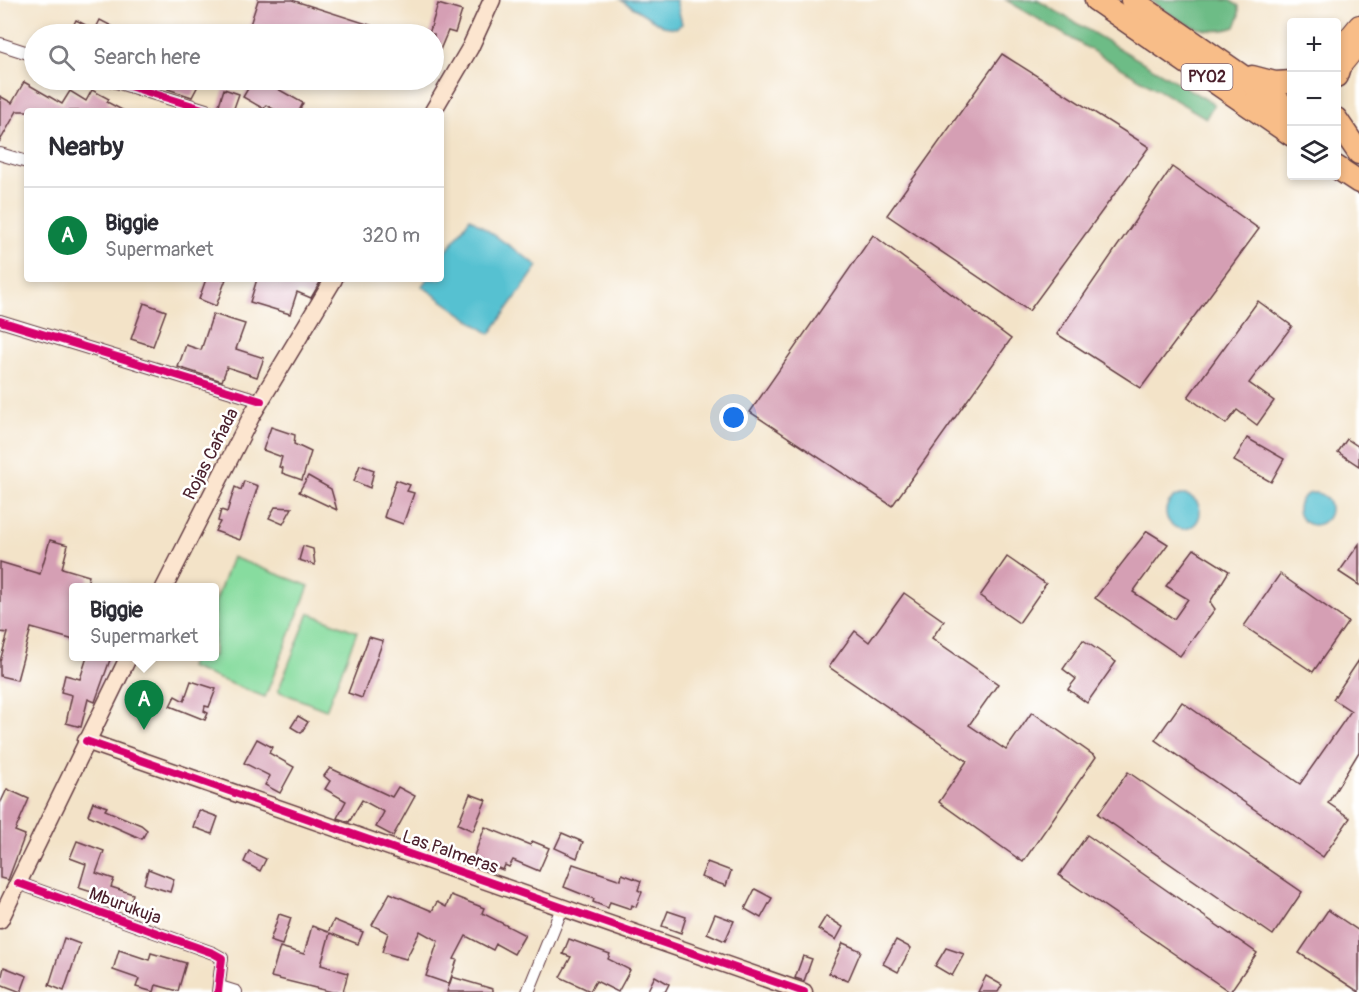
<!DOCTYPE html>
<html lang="en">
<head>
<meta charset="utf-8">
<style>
  body { margin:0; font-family:Pangolin,sans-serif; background:#f7f7f7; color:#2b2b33 }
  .controls { position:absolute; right:18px; top:18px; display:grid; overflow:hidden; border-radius:6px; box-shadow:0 3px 9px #0003 }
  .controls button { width:54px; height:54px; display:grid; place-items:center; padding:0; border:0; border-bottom:2px solid #e1e1e2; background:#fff; color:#2b2b33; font:30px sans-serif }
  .you { position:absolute; left:734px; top:418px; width:21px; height:21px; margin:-15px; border:4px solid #fff; border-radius:50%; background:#1a73e8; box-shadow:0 0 0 9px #1a73e833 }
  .badge { display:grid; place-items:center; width:39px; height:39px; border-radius:50%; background:#0b8043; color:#fff; font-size:20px; font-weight:700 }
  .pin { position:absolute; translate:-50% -50px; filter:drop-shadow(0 2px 3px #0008) }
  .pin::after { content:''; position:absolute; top:32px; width:21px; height:18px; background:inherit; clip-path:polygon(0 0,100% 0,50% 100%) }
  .popup { position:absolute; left:69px; top:583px; width:150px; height:78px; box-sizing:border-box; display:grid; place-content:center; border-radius:6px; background:#fff; filter:drop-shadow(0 2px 4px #0005); font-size:20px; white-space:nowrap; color:#7c7c81 }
  .popup b { font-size:22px; color:#2b2b33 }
  .popup::after { content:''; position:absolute; left:50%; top:100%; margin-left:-12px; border:12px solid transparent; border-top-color:#fff }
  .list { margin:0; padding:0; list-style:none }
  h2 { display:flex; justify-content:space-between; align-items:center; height:78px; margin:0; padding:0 24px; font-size:26px }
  h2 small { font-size:20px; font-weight:400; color:#7c7c81 }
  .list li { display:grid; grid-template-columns:39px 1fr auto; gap:18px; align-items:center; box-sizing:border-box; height:96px; padding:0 24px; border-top:2px solid #e1e1e2 }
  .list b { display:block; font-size:22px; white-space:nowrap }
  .list p { margin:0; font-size:20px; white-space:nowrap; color:#7c7c81 }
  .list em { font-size:20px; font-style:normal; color:#7c7c81 }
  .icon { flex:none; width:33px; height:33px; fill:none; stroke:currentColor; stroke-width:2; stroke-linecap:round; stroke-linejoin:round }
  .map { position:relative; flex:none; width:1359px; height:992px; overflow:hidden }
  .search { position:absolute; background:#fff; box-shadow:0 3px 9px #0003; left:24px; top:24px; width:420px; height:66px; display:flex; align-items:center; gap:15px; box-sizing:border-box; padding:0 21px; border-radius:33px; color:#7c7c81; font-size:22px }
  .panel { position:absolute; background:#fff; box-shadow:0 3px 9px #0003; left:24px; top:108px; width:420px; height:174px; border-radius:6px }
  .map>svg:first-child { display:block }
</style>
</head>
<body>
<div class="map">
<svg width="1359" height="992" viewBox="0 0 1359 992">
  <rect width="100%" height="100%" fill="#fff"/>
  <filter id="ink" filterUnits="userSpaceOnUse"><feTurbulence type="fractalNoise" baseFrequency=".0167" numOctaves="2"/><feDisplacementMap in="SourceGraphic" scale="12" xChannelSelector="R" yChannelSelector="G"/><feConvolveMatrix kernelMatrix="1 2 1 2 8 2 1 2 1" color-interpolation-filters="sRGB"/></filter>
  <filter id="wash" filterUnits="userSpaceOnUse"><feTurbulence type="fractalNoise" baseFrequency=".008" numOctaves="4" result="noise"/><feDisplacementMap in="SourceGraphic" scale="24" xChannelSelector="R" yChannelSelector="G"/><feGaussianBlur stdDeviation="1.35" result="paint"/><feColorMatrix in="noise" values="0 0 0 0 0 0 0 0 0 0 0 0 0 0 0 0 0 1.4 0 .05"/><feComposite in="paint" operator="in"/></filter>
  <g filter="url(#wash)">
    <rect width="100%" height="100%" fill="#f3e3c8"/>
    <g fill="#87dc9f" stroke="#687e65" stroke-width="1.5">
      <polygon points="232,557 309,586 265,697 189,667 193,657 214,656 215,603"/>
      <polygon points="309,613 357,632 326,710 278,691"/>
    </g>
    <g fill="#6dbc86" stroke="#5c6e58" stroke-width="1.5">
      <polygon points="1006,0 1037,0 1214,104 1206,118"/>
      <path d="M1150 0H1229L1239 6V17L1235 27C1203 39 1176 19 1150 0Z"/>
    </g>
    <g fill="#56c1d1" stroke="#50707e" stroke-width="1.5">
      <polygon points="621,0 676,0 682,24 676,28 663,26"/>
      <polygon points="470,218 538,266 490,334 422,286 427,279 441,279 441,259"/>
      <circle cx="1314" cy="509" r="16"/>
      <circle cx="1183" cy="512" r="17"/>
    </g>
    <g id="blocks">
      <g fill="#d59fb4">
        <polygon points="258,0 292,0 392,32 392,34 247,34"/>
        <polygon points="438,4 462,11 455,33 448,31 434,64 434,34 429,34"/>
        <polygon points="76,20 95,30 100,20 127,34 69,34"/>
        <polygon points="1002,54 1149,147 1029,311 887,215"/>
        <polygon points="173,80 201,80 192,97 168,89"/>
        <polygon points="253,80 267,80 278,85 276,88 303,103 299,111 277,111 266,105 264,109 243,97"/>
        <polygon points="24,82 62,104 70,91 86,101 92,90 109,99 107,102 124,111 17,111 0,141 0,96 12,103"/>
        <polygon points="224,89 239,94 233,111 217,111"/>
        <polygon points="1172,167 1259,229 1141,388 1057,334"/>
        <polygon points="873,235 1011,339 892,506 750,412"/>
        <polygon points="206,279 226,279 216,306 199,299"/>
        <polygon points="257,279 322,279 311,298 297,292 290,314 250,302"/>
        <polygon points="1258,301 1292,326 1249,383 1274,401 1257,425 1237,410 1226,424 1188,397"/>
        <polygon points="144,303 166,311 153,346 131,339"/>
        <polygon points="213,314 245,324 236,349 264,358 257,377 227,367 222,381 178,367 186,345 201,350"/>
        <polygon points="271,427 295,435 294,444 311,452 302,480 282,473 283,468 279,467 282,457 263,450"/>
        <polygon points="1247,438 1284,459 1271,482 1234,461"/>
        <polygon points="1347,439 1359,447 1359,466 1338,452"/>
        <polygon points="360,465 374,470 370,488 354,481"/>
        <polygon points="308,476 331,489 337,510 299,492"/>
        <polygon points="396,480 410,485 407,491 414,493 403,524 384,517"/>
        <polygon points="244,481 258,486 240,540 215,531 220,522 218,521 221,510 227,512 235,487 241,490"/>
        <polygon points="275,507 292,508 283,524 269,518"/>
        <polygon points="1147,531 1168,544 1133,592 1174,619 1188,599 1166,586 1194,549 1229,571 1210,602 1215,609 1180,656 1095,598"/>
        <polygon points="50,540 68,545 62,568 89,576 86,588 74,588 74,640 31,628 17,680 0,676 0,661 8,633 0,632 0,562 40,574"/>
        <polygon points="1359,544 1359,585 1339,572"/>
        <polygon points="303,546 313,549 315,565 299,560"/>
        <polygon points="1007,557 1046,584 1019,623 980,596"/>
        <polygon points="1280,574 1348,622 1313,672 1244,626"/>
        <polygon points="904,593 944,621 932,638 998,684 969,725 1006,750 1032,712 1096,757 1023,862 939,802 967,761 829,667 855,631 869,642"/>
        <polygon points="369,637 383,641 362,698 348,693"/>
        <polygon points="1083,640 1116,662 1087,703 1068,689 1076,679 1063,669"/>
        <polygon points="87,657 111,657 95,702 88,699 81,727 66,723 72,695 61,692 65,675 80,679"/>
        <polygon points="1359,660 1359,752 1328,803 1350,818 1323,857 1155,740 1182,702 1300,784 1351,711 1333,699"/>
        <polygon points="191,681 216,689 209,707 205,706 204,711 208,713 205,720 170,706 175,696 184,701"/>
        <polygon points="298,716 308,722 301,733 291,727"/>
        <polygon points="257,739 272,747 269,753 294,767 280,793 265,785 270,776 244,763"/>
        <polygon points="330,768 392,797 398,787 415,796 393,836 376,827 384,812 362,800 349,822 337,818 346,801 325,789 330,781 324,776"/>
        <polygon points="1128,772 1302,892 1273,935 1098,814"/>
        <polygon points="7,789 29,799 15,831 25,835 8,880 0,878 0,804"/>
        <polygon points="470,794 486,800 473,831 458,824"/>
        <polygon points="93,802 107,807 105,810 141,825 147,830 142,839 88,815"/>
        <polygon points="199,810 218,817 212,834 193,827"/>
        <polygon points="485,827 530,845 532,841 549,848 539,871 513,860 509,867 505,865 503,870 473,858"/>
        <polygon points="562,833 583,842 577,858 555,848"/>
        <polygon points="1087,835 1257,953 1230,992 1059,875"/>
        <polygon points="77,841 104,851 96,873 114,879 111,887 133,894 129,908 116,905 117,900 79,888 86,864 70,858"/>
        <polygon points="249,851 266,859 260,871 244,862"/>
        <polygon points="707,862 731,871 726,886 701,877"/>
        <polygon points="573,864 621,880 622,874 641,881 638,890 642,892 636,907 632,905 631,909 610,902 608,908 593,902 594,899 564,887"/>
        <polygon points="148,869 174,879 170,892 144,884"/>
        <polygon points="755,889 772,898 761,918 745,909"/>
        <polygon points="390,893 432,911 437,902 446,907 451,895 484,908 482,913 525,935 514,954 496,944 493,950 466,936 454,959 457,960 449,984 426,976 438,941 420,931 406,959 382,952 388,933 372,925"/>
        <polygon points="1328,910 1359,931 1359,992 1299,953"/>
        <polygon points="668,911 686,917 681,933 662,926"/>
        <polygon points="279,914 291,918 282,945 270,941"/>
        <polygon points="715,914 734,921 725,941 707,933"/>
        <polygon points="826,916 843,927 836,940 818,929"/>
        <polygon points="334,920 363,932 358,944 330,933 321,965 348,973 343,992 332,992 271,977 280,947 304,954 312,926 328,932"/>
        <polygon points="64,938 80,944 64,991 49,985"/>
        <polygon points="569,939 610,954 608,959 630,970 618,992 596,981 590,991 560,977 571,957 563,954"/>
        <polygon points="896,940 911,948 898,972 883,964"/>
        <polygon points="843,943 861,951 848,981 829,973"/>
        <polygon points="946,948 964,954 952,976 935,966"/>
        <polygon points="119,950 149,960 151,953 186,963 178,991 156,985 154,992 136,987 139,979 113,970"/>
        <polygon points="803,956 812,959 804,981 795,978"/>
        <polygon points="4,967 27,976 21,992 0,984"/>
        <polygon points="655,976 669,984 665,992 647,992"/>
        <polygon points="986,976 1002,985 998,992 978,992"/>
        <polygon points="452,977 493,989 493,992 447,992"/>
      </g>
    </g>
  </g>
  <g filter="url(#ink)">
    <use href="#blocks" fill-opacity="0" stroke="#633c43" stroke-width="1.5"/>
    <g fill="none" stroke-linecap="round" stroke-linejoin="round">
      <g stroke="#633c43" stroke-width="14">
        <g id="street">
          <polyline points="0,44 34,55"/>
          <polyline points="110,80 209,111"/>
          <polyline points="0,154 27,162"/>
          <polyline points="0,321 261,401"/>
          <polyline points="18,883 213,953 222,958 218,992"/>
          <polyline points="220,987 236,992"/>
          <polyline points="528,992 562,908"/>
        </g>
      </g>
      <g stroke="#633c43" stroke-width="19">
        <g id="secondary">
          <polyline points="433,111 470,48 492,0"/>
          <polyline points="164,588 252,415 334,279"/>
          <polyline points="86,741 804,992"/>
          <polyline points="0,920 129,656"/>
        </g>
      </g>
      <g stroke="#633c43" stroke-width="22">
        <g id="primary">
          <polyline points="1338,51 1359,25"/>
          <polyline points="1336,72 1359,44"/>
        </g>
      </g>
      <g stroke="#633c43" stroke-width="25">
        <g id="highway">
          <polyline points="1096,0 1292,135"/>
          <polyline points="1132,0 1281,103"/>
          <polyline points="1336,76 1338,70"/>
          <polyline points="1252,77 1275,83 1292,82"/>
          <polyline points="1255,102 1270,109 1292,110"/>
          <polyline points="1336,119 1359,153"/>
          <polyline points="1336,167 1359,182"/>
        </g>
      </g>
      <use href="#street" stroke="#fff" stroke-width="12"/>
      <use href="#secondary" stroke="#fce5cf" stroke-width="16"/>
      <use href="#primary" stroke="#f8bd88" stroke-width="20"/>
      <use href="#highway" stroke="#f8bd88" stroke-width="22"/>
      <g stroke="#fff" stroke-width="11">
        <g id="cycleway">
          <polyline points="110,80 209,111"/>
          <polyline points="0,321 261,401"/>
          <polyline points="86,741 804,992"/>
          <polyline points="18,883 213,953 222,958 218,992"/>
        </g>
      </g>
      <use href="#cycleway" stroke="#d6006c" stroke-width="8"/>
    </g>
  </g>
  <g text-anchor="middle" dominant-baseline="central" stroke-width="5" stroke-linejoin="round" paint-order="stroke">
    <rect fill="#fff" stroke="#80626b" stroke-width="1.5" x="1181.5" y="64" width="51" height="26" rx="4.5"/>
    <g font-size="16" font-weight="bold" fill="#4a1f2b">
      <text x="1207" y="77">PY02</text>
    </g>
    <g font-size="18" fill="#4a1f2b" stroke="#fff">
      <text transform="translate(211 454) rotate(-63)">Rojas Cañada</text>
      <text transform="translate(450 852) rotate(19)">Las Palmeras</text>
      <text transform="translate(125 906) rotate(20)">Mburukuja</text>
    </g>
  </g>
</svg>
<div class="controls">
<button>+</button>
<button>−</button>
<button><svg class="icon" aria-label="layers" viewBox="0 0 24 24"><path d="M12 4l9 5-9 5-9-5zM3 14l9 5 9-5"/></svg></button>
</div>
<div class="you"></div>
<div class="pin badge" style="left:144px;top:730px">A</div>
<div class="popup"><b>Biggie</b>Supermarket</div>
<div class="search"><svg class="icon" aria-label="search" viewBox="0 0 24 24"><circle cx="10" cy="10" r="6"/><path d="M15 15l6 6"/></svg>Search here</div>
<section class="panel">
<h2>Nearby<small></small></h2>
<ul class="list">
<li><span class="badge">A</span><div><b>Biggie</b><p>Supermarket</p></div><em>320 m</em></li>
</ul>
</section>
</div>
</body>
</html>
